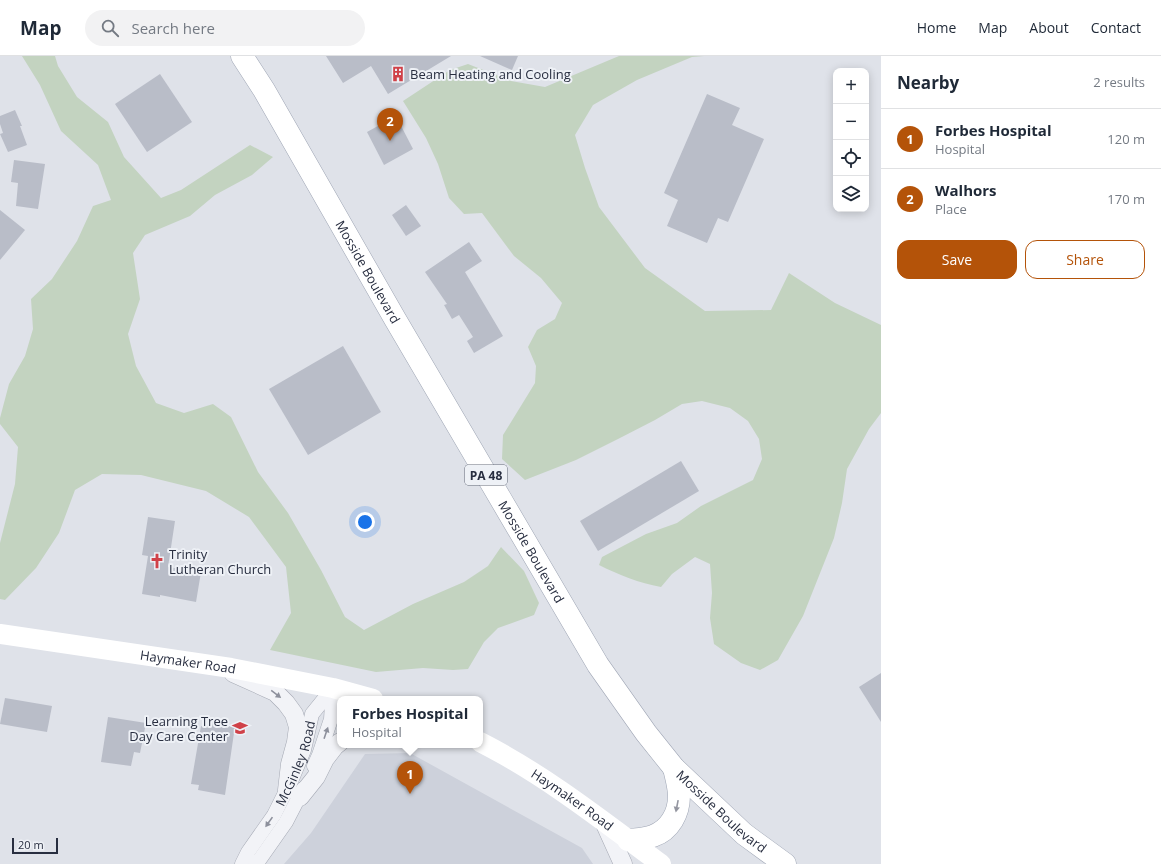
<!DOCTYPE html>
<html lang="en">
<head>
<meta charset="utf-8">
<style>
  body { margin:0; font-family:"Open Sans",sans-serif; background:#f2f2f3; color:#1f2937 }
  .controls { position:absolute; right:12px; top:12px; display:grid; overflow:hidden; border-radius:8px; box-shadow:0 2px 10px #0003 }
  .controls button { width:36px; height:36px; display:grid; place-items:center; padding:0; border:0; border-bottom:1px solid #e0e1e3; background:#fff; color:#1f2937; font:20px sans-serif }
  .scale { position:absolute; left:12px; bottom:10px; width:46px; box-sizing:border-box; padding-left:4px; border:2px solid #282e40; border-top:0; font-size:11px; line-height:14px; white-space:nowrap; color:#282e40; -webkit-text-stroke:3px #eef1f6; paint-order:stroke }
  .you { position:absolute; left:365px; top:466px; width:14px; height:14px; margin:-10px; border:3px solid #fff; border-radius:50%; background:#1a73e8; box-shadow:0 0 0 6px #1a73e833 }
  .badge { display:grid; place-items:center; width:26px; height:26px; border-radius:50%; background:#b45309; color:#fff; font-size:13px; font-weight:700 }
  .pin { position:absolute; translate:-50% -33px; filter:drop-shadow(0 1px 2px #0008) }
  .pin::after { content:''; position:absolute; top:21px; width:14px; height:12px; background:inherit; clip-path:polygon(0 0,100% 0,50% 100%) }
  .popup { position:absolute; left:337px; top:640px; width:146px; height:52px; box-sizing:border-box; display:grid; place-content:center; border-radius:8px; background:#fff; filter:drop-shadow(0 1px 3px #0005); font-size:13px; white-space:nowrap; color:#747a83 }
  .popup b { font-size:15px; color:#1f2937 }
  .popup::after { content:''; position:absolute; left:50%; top:100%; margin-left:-8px; border:8px solid transparent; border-top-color:#fff }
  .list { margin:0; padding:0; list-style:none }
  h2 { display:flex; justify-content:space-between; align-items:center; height:52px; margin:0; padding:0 16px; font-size:17px }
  h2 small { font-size:13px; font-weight:400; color:#747a83 }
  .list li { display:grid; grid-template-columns:26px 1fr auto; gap:12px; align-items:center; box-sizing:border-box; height:60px; padding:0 16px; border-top:1px solid #e0e1e3 }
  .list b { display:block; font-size:15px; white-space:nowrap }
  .list p { margin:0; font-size:13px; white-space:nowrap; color:#747a83 }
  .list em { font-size:13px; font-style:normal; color:#747a83 }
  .actions { display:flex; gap:8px; padding:12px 16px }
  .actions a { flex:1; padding:9px 0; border:1px solid #b45309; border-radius:12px; text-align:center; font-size:14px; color:#b45309 }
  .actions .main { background:#b45309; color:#fff }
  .icon { flex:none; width:22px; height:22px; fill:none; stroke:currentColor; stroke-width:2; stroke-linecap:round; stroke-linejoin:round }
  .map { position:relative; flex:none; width:881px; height:808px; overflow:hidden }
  header { display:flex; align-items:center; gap:24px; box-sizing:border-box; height:56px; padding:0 20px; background:#fff; border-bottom:1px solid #e0e1e3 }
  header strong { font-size:19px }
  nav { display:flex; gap:22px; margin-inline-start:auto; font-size:14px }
  .search { width:280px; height:36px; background:#f2f2f3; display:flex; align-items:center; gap:10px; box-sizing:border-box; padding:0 14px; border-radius:22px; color:#747a83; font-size:15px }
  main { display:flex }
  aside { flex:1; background:#fff }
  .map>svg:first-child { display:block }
</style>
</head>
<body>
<header>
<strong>Map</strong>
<div class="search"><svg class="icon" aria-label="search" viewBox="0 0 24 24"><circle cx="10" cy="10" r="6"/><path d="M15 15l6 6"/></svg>Search here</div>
<nav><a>Home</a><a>Map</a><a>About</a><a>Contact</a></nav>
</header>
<main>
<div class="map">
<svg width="881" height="808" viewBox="0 0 881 808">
  <rect width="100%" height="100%" fill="#dfe2e9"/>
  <polygon fill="#cdd1db" points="410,697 582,792 593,808 284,808 311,777 365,698"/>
  <g fill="#c3d3c0">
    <polygon points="22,0 55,0 58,10 77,41 108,66 124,101 161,142 181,134 250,89 273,101 252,119 215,139 190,160 145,179 133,197 140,243 128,278 136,310 156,347 184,357 213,348 231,361 258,416 288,457 321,514 345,561 364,574 413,548 464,526 488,510 501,491 524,515 539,547 534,559 498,572 484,586 468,613 453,614 423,612 376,616 270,594 291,557 286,511 249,461 206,435 141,419 102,418 75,434 59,477 36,512 5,544 0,543 0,487 15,428 18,391 0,368 0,362 9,328 25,300 33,273 31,243 52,223 77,185 93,150 111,144 98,109 61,75 40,29"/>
    <path d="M619 0H704L692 1 637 24 593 49 575 79 585 112 599 151 645 212 705 255 771 254 789 217 835 247 881 269V357L869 373 847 413 842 447 834 482 803 560 778 604 760 614 741 607 714 588 710 562 712 537 710 508 695 501 672 518 661 531C639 527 619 519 599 509L602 501 646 478 677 467 701 450 753 424 762 403 759 383 748 365 730 352 702 345 682 348 655 364 618 383 576 404 525 424 502 403 503 379 535 327 536 310 528 291 537 274 555 263 562 247 541 222 514 200 482 157 464 158 449 142 438 108 426 82 403 45 450 14 468 8 511 25 545 31Z"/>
  </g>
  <g fill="#b9bdc8">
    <polygon points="326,0 451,0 388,38 371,10 343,27"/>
    <polygon points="480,0 518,0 512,14"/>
    <polygon points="160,18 192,66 147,96 115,48"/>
    <polygon points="707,38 740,52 732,69 764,83 728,166 718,162 707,187 667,170 678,144 664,137"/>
    <polygon points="15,54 22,70 20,70 27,89 8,96 0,78 3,77 0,68 0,60"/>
    <polygon points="396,60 413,93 384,109 367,76"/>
    <polygon points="14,104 45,108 38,153 16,150 18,127 11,126"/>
    <polygon points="406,149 421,170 406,180 392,159"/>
    <polygon points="0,154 25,174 0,204"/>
    <polygon points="469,186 482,205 465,216 503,280 474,297 467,285 473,281 459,259 452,263 444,249 447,248 425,216"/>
    <polygon points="343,290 381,356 308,399 269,333"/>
    <polygon points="681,405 699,435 598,495 580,465"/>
    <polygon points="148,461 175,465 168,511 201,516 196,546 160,539 160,541 142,538 148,500 142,499"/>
    <polygon points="881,617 881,666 859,631"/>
    <polygon points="5,642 52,650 47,676 0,668"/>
    <polygon points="108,661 146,667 140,697 134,696 131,710 101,706"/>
    <polygon points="208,665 235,670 225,739 198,734 199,729 191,728 201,670 206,672"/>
  </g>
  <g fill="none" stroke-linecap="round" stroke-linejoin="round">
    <g stroke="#a4a8b3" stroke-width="15">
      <g id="minor">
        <polyline points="314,710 319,699 331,663 333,632"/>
        <path id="s1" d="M242 808 248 796 274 759 292 723 304 694 312 658 333 632"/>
        <polyline points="255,808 260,803 286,766 303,733"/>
      </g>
    </g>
    <g stroke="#a4a8b3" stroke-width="19">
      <g id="tertiary">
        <polyline points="233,617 275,636 286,647 294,658 298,671 296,686 290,708 287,734"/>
        <polyline points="300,741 316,721 325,703 335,690 340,686"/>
        <polyline points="604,766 623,808"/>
      </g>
    </g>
    <g stroke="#9ea5b4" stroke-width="23">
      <g id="primary">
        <path id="s4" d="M242 0 264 34 395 263 598 609 646 677 674 712 744 778 785 808"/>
        <path d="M628 784C636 783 645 783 653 780 670 774 679 757 679 740 679 731 676 721 674 712"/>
      </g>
    </g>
    <use href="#minor" stroke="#f2f3f7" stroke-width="14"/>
    <use href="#tertiary" stroke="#f2f3f7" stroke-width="18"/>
    <g stroke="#fff" stroke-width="20">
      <path id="s2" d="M0 578 231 612 333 632 373 643"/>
      <path id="s3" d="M480 686C545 719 603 765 661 808"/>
    </g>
    <use href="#primary" stroke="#fff" stroke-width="22"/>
  </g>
  <defs><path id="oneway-solid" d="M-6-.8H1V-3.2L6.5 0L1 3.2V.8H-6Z"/></defs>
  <g fill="#8d909c">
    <use href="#oneway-solid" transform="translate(276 638) rotate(37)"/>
    <use href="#oneway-solid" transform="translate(326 677) rotate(-71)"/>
    <use href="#oneway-solid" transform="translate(269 766) rotate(125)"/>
  </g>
  <use fill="#9496a0" href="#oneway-solid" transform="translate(677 750) rotate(101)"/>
  <defs>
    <g id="building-bare" transform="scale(1.2)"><path d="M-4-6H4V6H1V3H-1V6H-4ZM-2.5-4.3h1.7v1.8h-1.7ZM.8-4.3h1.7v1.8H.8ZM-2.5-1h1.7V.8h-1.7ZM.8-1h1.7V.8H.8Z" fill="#d04148" stroke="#eef1f6" stroke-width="2.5" paint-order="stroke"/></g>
    <g id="church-bare" transform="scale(1.2)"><path d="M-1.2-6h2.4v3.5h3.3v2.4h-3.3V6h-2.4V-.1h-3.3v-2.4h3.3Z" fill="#d04148" stroke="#eef1f6" stroke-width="2.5" paint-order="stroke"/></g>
    <g id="school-bare" transform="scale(1.2)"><path d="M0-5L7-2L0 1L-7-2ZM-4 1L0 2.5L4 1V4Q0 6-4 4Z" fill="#d04148" stroke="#eef1f6" stroke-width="2.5" paint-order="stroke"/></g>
  </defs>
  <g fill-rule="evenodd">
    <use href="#building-bare" x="398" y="18"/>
    <use href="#church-bare" x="157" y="505"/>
    <use href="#school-bare" x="240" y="672"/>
  </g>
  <g text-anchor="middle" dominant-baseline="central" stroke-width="4" stroke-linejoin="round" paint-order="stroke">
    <rect fill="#eef1f6" stroke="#636877" stroke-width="1" x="465" y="409" width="42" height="20" rx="3"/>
    <g font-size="12" font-weight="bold" fill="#282e40">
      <text x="486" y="419">PA 48</text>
    </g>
    <g font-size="13" fill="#282e40" stroke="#eef1f6" text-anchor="start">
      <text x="410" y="18">Beam Heating and Cooling</text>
      <text x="169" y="498">Trinity<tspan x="169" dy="15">Lutheran Church</tspan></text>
      <text x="228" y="665" text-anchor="end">Learning Tree<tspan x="228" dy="15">Day Care Center</tspan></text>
    </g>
    <g font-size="13" fill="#282e40" stroke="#eef1f6">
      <text stroke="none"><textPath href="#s4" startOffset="250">Mosside Boulevard</textPath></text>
      <text stroke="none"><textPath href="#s4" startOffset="574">Mosside Boulevard</textPath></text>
      <text stroke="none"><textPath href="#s2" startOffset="190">Haymaker Road</textPath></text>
      <text stroke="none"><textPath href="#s1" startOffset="115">McGinley Road</textPath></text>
      <text stroke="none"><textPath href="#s3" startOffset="109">Haymaker Road</textPath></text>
      <text stroke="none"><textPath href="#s4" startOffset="898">Mosside Boulevard</textPath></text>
    </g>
  </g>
</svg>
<div class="controls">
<button>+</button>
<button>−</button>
<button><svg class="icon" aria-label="locate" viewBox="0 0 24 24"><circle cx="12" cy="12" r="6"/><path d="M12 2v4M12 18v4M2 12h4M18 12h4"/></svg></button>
<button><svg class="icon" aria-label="layers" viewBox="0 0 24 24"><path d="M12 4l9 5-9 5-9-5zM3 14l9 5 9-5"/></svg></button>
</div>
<div class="scale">20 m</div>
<div class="you"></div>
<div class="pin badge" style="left:410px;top:738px">1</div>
<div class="popup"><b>Forbes Hospital</b>Hospital</div>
<div class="pin badge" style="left:390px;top:85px">2</div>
</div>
<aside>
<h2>Nearby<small>2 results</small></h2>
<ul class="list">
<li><span class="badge">1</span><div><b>Forbes Hospital</b><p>Hospital</p></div><em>120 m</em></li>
<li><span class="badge">2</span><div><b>Walhors</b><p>Place</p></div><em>170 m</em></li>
</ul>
<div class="actions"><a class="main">Save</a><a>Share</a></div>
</aside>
</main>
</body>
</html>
